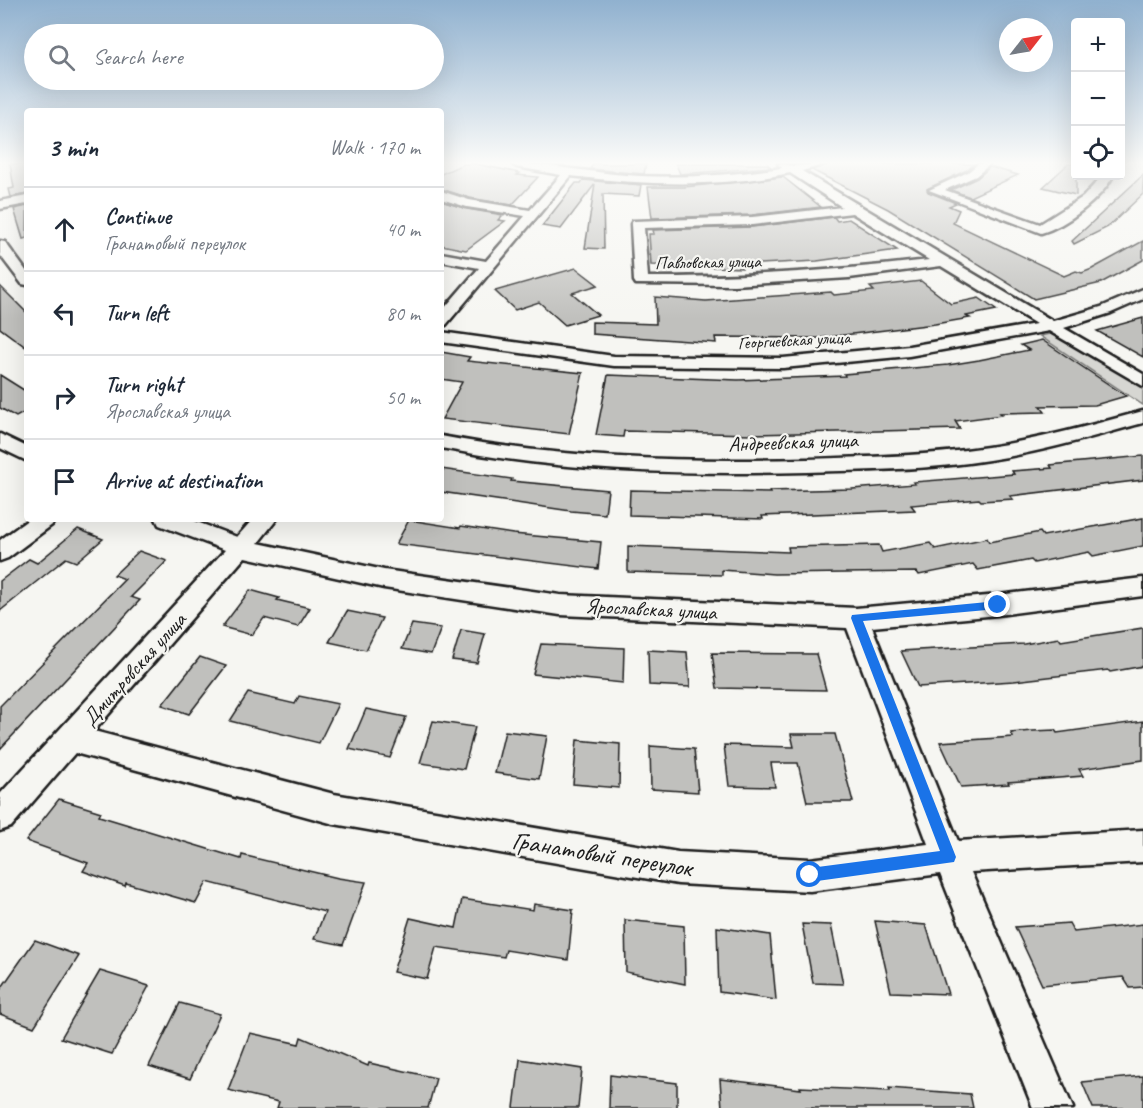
<!DOCTYPE html>
<html lang="en">
<head>
<meta charset="utf-8">
<style>
  body { margin:0; font-family:Caveat,sans-serif; background:#f2f2f3; color:#1f2937 }
  .controls { position:absolute; right:18px; top:18px; display:grid; overflow:hidden; border-radius:6px; box-shadow:0 6px 24px #0002 }
  .controls button { width:54px; height:54px; display:grid; place-items:center; padding:0; border:0; border-bottom:2px solid #e0e1e3; background:#fff; color:#1f2937; font:30px sans-serif }
  .compass { position:absolute; left:999px; top:18px; width:54px; height:54px; border-radius:50%; background:#fff; box-shadow:0 6px 24px #0002; rotate:59deg }
  .stop { position:absolute; width:18px; height:18px; margin:-14px; border:4px solid #1a73e8; border-radius:50%; background:#fff }
  .stop.end { background:#1a73e8; border-color:#fff; box-shadow:0 2px 6px #0008 }
  .list { margin:0; padding:0; list-style:none }
  h2 { display:flex; justify-content:space-between; align-items:center; height:78px; margin:0; padding:0 24px; font-size:26px }
  h2 small { font-size:20px; font-weight:400; color:#747a83 }
  .list li { display:grid; grid-template-columns:39px 1fr auto; gap:18px; align-items:center; box-sizing:border-box; height:84px; padding:0 24px; border-top:2px solid #e0e1e3 }
  .list b { display:block; font-size:22px; white-space:nowrap }
  .list p { margin:0; font-size:20px; white-space:nowrap; color:#747a83 }
  .list em { font-size:20px; font-style:normal; color:#747a83 }
  .icon { flex:none; width:33px; height:33px; fill:none; stroke:currentColor; stroke-width:2; stroke-linecap:round; stroke-linejoin:round }
  .map { position:relative; flex:none; width:1143px; height:1108px; overflow:hidden }
  .search { position:absolute; background:#fff; box-shadow:0 6px 24px #0002; left:24px; top:24px; width:420px; height:66px; display:flex; align-items:center; gap:15px; box-sizing:border-box; padding:0 21px; border-radius:33px; color:#747a83; font-size:22px }
  .panel { position:absolute; background:#fff; box-shadow:0 6px 24px #0002; left:24px; top:108px; width:420px; height:414px; border-radius:6px }
  .map>svg:first-child { display:block }
</style>
</head>
<body>
<div class="map">
<svg width="1143" height="1108" viewBox="0 0 1143 1108">
  <rect width="100%" height="100%" fill="#f6f6f2"/>
  <filter id="ink" filterUnits="userSpaceOnUse"><feTurbulence type="fractalNoise" baseFrequency=".0167" numOctaves="2"/><feDisplacementMap in="SourceGraphic" scale="12" xChannelSelector="R" yChannelSelector="G"/><feConvolveMatrix kernelMatrix="1 2 1 2 8 2 1 2 1" color-interpolation-filters="sRGB"/></filter>
  <g filter="url(#ink)">
    <polygon fill="#d6d6d2" stroke="#797977" stroke-width="1.5" points="1054,333 1143,387 1143,405 1040,336"/>
    <g fill="#c0c0bd" stroke="#1c1c1c" stroke-width="1.5">
      <polygon points="10,164 27,164 27,194 11,197 9,189 14,188"/>
      <polygon points="463,164 476,164 520,173 517,175 538,177 512,205 470,198 441,189 441,174"/>
      <polygon points="593,164 646,164 644,174 590,169"/>
      <polygon points="676,164 767,164 771,167 680,174"/>
      <polygon points="827,164 974,164 967,170 927,189 928,192 956,203 949,206 959,210 953,223 1064,276 1076,271 1082,273 1092,269 1143,241 1143,260 1101,283 1034,299 888,209 812,170"/>
      <polygon points="1068,164 1076,164 1076,195 1043,187"/>
      <polygon points="990,167 1018,175 970,197 951,190 977,178"/>
      <polygon points="1143,175 1143,194 1108,227 1074,244 1072,241"/>
      <polygon points="783,177 821,207 752,215 652,218 648,187 684,187"/>
      <polygon points="583,180 641,185 639,196 603,194 604,249 585,248 595,184 561,229 542,226 576,183 581,183"/>
      <polygon points="441,201 467,209 503,215 498,220 505,221 466,250 441,245"/>
      <polygon points="27,206 27,238 23,239 14,209"/>
      <polygon points="834,217 837,221 849,219 897,250 817,261 741,265 742,268 651,265 649,234 654,234 653,230 752,227"/>
      <polygon points="576,268 598,285 572,293 598,315 565,325 539,302 515,310 495,291"/>
      <polygon points="921,281 951,304 979,298 996,310 966,316 970,318 935,324 819,338 715,337 716,343 592,334 592,322 656,324 655,297 706,301 831,292 834,295 874,291 870,287"/>
      <polygon points="0,286 27,313 27,348 0,328"/>
      <polygon points="1143,318 1143,357 1097,331"/>
      <polygon points="1042,340 1126,396 1095,405 1040,406 1045,412 1000,413 1002,415 955,421 960,429 752,434 624,431 623,437 596,435 608,375 738,380 845,376 844,374 948,365 979,360 1029,350 1021,345"/>
      <polygon points="441,352 470,357 467,361 583,373 569,434 442,419 462,382 441,379"/>
      <polygon points="0,375 27,392 27,411 16,417 0,408"/>
      <polygon points="1143,456 1143,480 1010,496 1013,499 981,501 979,499 911,505 915,510 762,516 763,519 629,515 630,490 770,493 769,491 852,489 915,484 913,482 1014,474 1012,471 1052,468 1050,465"/>
      <polygon points="441,469 512,479 511,481 608,490 605,514 571,511 441,492"/>
      <polygon points="1143,518 1143,546 1093,556 1089,552 1034,563 1031,560 978,570 973,564 919,575 917,572 774,574 722,570 722,575 628,572 628,546 789,552 788,547 879,545 882,552 930,543 935,549 987,538 989,542 1040,532 1043,536"/>
      <polygon points="409,520 460,528 461,526 513,534 601,542 598,569 396,544"/>
      <polygon points="78,529 103,539 76,562 66,558 0,611 0,581 29,559 37,563"/>
      <polygon points="139,551 167,561 131,597 140,600 0,749 0,706 125,579 114,575"/>
      <polygon points="250,590 279,598 277,600 310,608 298,627 264,618 252,635 222,627"/>
      <polygon points="347,611 382,618 366,650 329,642"/>
      <polygon points="412,624 441,628 431,654 402,649"/>
      <polygon points="1143,628 1143,666 1110,672 1108,670 1014,681 918,687 901,651 1024,644 1059,638 1061,641"/>
      <polygon points="461,630 485,634 477,663 452,660"/>
      <polygon points="541,644 624,648 623,683 533,674"/>
      <polygon points="648,650 687,652 690,687 649,685"/>
      <polygon points="712,653 816,654 826,690 717,688"/>
      <polygon points="200,657 226,666 189,714 162,705"/>
      <polygon points="248,693 295,704 299,696 338,704 319,743 230,721"/>
      <polygon points="366,709 406,717 390,758 349,749"/>
      <polygon points="433,721 475,727 464,769 420,763"/>
      <polygon points="1143,721 1143,760 1079,769 1083,776 1008,782 1009,784 961,787 940,742 1013,737 1011,733 1033,731 1055,730 1057,733"/>
      <polygon points="505,731 547,736 539,779 495,773"/>
      <polygon points="791,734 835,734 853,802 807,802 798,763 771,763 775,787 729,786 724,745 794,747"/>
      <polygon points="577,740 620,744 619,788 573,784"/>
      <polygon points="650,746 694,749 698,792 651,789"/>
      <polygon points="59,799 101,812 99,816 241,859 242,855 338,878 366,882 343,945 314,939 325,912 207,882 196,903 126,883 125,886 83,871 88,863 26,841"/>
      <polygon points="462,899 533,910 534,904 573,910 568,960 506,950 504,957 436,947 427,979 393,972 410,918 456,928"/>
      <polygon points="625,920 684,926 685,984 626,972"/>
      <polygon points="875,921 926,925 948,994 891,992"/>
      <polygon points="1069,923 1074,932 1143,924 1143,987 1130,988 1123,977 1042,985 1015,927"/>
      <polygon points="802,924 831,925 843,984 813,983"/>
      <polygon points="717,927 770,935 776,1000 719,992"/>
      <polygon points="35,940 79,956 34,1027 0,1014 0,990"/>
      <polygon points="100,971 149,986 112,1054 61,1038"/>
      <polygon points="180,1003 220,1014 190,1079 149,1066"/>
      <polygon points="250,1033 299,1044 301,1037 368,1066 369,1063 436,1078 428,1108 277,1108 279,1102 228,1090"/>
      <polygon points="520,1059 582,1069 578,1108 514,1108"/>
      <polygon points="610,1075 677,1083 677,1108 609,1108"/>
      <polygon points="1143,1076 1143,1108 1093,1108 1082,1082"/>
      <polygon points="720,1079 801,1089 800,1087 890,1091 889,1088 970,1094 973,1108 722,1108"/>
    </g>
    <g fill="none" stroke-linecap="round" stroke-linejoin="round">
      <g stroke="#1c1c1c" stroke-width="5">
        <g id="minor">
          <path d="M512 164C550 164 588 172 626 175 678 179 730 175 782 168L778 164 794 166 825 164 802 171 1053 321 1101 307 1143 289V299L1111 313 1064 328 1143 374V386L1049 331 909 356 783 368 614 366 441 342V332L614 356 783 358 909 346 1036 324 941 266 849 278 734 285 636 284 634 281 631 224 633 221 752 217 842 207 790 173C719 188 643 185 571 176L446 325 441 327V312L479 268 441 261V253L486 261 525 216 467 207 441 199V191L469 200 530 210 561 175 517 167ZM852 213 929 260C835 271 742 277 648 277L644 228 752 225Z"/>
          <path d="M978 164H990L976 176 945 190 1040 224 1083 197 1102 176H1113C1101 199 1066 226 1041 233L929 190 968 172Z"/>
          <polygon points="27,196 27,204 0,209 0,201"/>
          <polygon points="0,241 5,242 27,272 27,285 22,284 0,255"/>
          <path d="M1143 411V423C1092 437 1041 452 989 460 929 470 868 470 807 472 684 475 563 472 441 448V436C563 459 684 462 807 459 868 457 928 456 988 447 1041 439 1092 425 1143 411Z"/>
          <polygon points="0,434 27,447 27,461 0,448"/>
          <polygon points="29,519 55,519 52,525 8,558 0,561 0,540"/>
          <path d="M156 519H189L237 537 253 519H277L258 543 384 570 560 595 856 608 998 595 1143 578V596L998 615 872 627 958 841 1143 830V862L971 872 1073 1108H1033L940 874 810 891 678 884 334 824 75 753 11 827 0 831V794L225 550 159 525ZM245 557 384 588 560 615 847 628 928 844 810 859 678 852 334 794 94 731Z"/>
        </g>
      </g>
      <use href="#minor" fill="#f6f6f2" fill-rule="evenodd"/>
    </g>
  </g>
  <linearGradient id="sky" x2="0" y2="1"><stop stop-color="#90b1cf"/><stop offset="0.51" stop-color="#fbfbf9"/><stop offset="1" stop-color="#fbfbf9" stop-opacity="0"/></linearGradient>
  <rect width="1143" height="319" fill="url(#sky)"/>
  <polygon fill="#1a73e8" points="998,601 1003,605 998,609 863,621 956,857 954,862 810,882 806,880 803,875 806,870 810,868 940,851 851,618 852,615"/>
  <g text-anchor="middle" dominant-baseline="central" stroke-width="4.5" stroke-linejoin="round" paint-order="stroke">
    <g font-size="18" fill="#1c1c1c" stroke="#f6f6f2">
      <text transform="translate(708 262) rotate(-1)">Павловская улица</text>
      <text transform="translate(794 340) rotate(-3)">Георгиевская улица</text>
    </g>
    <g font-size="21" fill="#1c1c1c" stroke="#f6f6f2">
      <text transform="translate(793 442) rotate(-2)">Андреевская улица</text>
      <text transform="translate(651 609) rotate(3)">Ярославская улица</text>
      <text transform="translate(134 669) rotate(-48)">Дмитровская улица</text>
    </g>
    <g font-size="26" fill="#1c1c1c" stroke="#f6f6f2">
      <text transform="translate(602 854) rotate(9)">Гранатовый переулок</text>
    </g>
  </g>
</svg>
<div class="controls">
<button>+</button>
<button>−</button>
<button><svg class="icon" aria-label="locate" viewBox="0 0 24 24"><circle cx="12" cy="12" r="6"/><path d="M12 2v4M12 18v4M2 12h4M18 12h4"/></svg></button>
</div>
<svg class="compass" viewBox="-18 -18 36 36"><path d="M0-13l5 13h-10z" fill="#e53935"/><path d="M0 13l5-13h-10z" fill="#747a83"/></svg>
<div class="stop" style="left:810px;top:875px"></div>
<div class="stop end" style="left:998px;top:605px"></div>
<div class="search"><svg class="icon" aria-label="search" viewBox="0 0 24 24"><circle cx="10" cy="10" r="6"/><path d="M15 15l6 6"/></svg>Search here</div>
<section class="panel">
<h2>3 min<small>Walk · 170 m</small></h2>
<ul class="list">
<li><svg class="icon" aria-label="ahead" viewBox="0 0 24 24"><path d="M12 20V5M6 11l6-6 6 6"/></svg><div><b>Continue</b><p>Гранатовый переулок</p></div><em>40 m</em></li>
<li><svg class="icon" aria-label="left" viewBox="0 0 24 24"><path d="M17 20v-9H6M10 6l-5 5 5 5"/></svg><div><b>Turn left</b></div><em>80 m</em></li>
<li><svg class="icon" aria-label="right" viewBox="0 0 24 24"><path d="M7 20v-9h11M14 6l5 5-5 5"/></svg><div><b>Turn right</b><p>Ярославская улица</p></div><em>50 m</em></li>
<li><svg class="icon" aria-label="arrive" viewBox="0 0 24 24"><path d="M6 21V4h12l-3 4 3 4H6"/></svg><div><b>Arrive at destination</b></div></li>
</ul>
</section>
</div>
</body>
</html>
